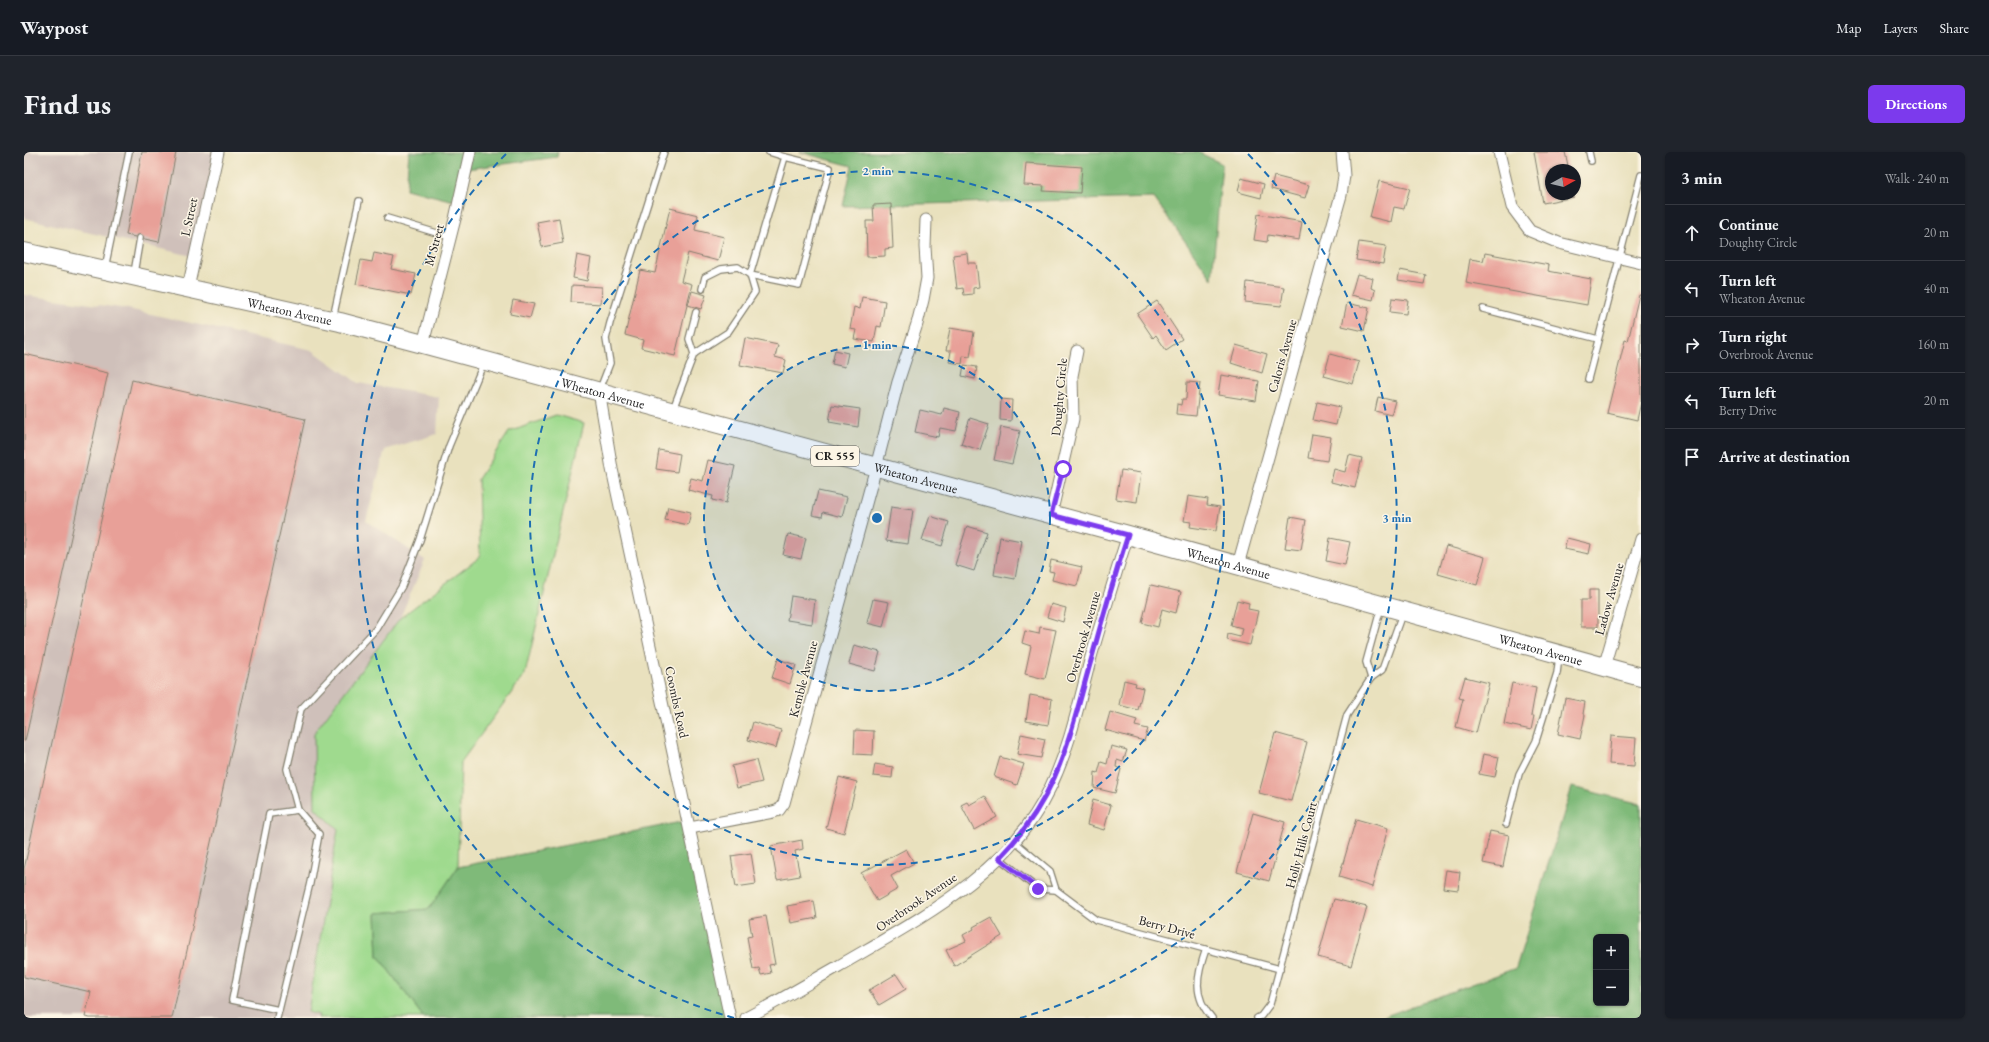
<!DOCTYPE html>
<html lang="en">
<head>
<meta charset="utf-8">
<style>
  body { margin:0; font-family:"EB Garamond",serif; background:#20242c; color:#f1f3f6 }
  .controls { position:absolute; right:12px; bottom:12px; display:grid; overflow:hidden; border-radius:6px; box-shadow:0 1px 3px #0004 }
  .controls button { width:36px; height:36px; display:grid; place-items:center; padding:0; border:0; border-bottom:1px solid #363941; background:#171b24; color:#f1f3f6; font:20px sans-serif }
  .compass { position:absolute; left:1521px; top:12px; width:36px; height:36px; border-radius:50%; background:#171b24; box-shadow:0 1px 3px #0004; rotate:82deg }
  .stop { position:absolute; width:12px; height:12px; margin:-9px; border:3px solid #7c3aed; border-radius:50%; background:#fff }
  .stop.end { background:#7c3aed; border-color:#fff; box-shadow:0 1px 4px #0008 }
  .list { margin:0; padding:0; list-style:none }
  h2 { display:flex; justify-content:space-between; align-items:center; height:52px; margin:0; padding:0 16px; font-size:17px }
  h2 small { font-size:13px; font-weight:400; color:#9ea1a6 }
  .list li { display:grid; grid-template-columns:26px 1fr auto; gap:12px; align-items:center; box-sizing:border-box; height:56px; padding:0 16px; border-top:1px solid #363941 }
  .list b { display:block; font-size:15px; white-space:nowrap }
  .list p { margin:0; font-size:13px; white-space:nowrap; color:#9ea1a6 }
  .list em { font-size:13px; font-style:normal; color:#9ea1a6 }
  .icon { flex:none; width:22px; height:22px; fill:none; stroke:currentColor; stroke-width:2; stroke-linecap:round; stroke-linejoin:round }
  .map { position:relative; flex:none; width:1617px; height:866px; overflow:hidden; border-radius:6px }
  header { display:flex; align-items:center; gap:24px; box-sizing:border-box; height:56px; padding:0 20px; background:#171b24; border-bottom:1px solid #363941 }
  header strong { font-size:19px }
  nav { display:flex; gap:22px; margin-inline-start:auto; font-size:14px }
  .intro { display:flex; align-items:center; justify-content:space-between; box-sizing:border-box; height:96px; padding:0 24px }
  h1 { margin:0; font-size:28px }
  .button { padding:10px 18px; border-radius:6px; background:#7c3aed; color:#fff; font-size:14px; font-weight:700 }
  main { display:flex; gap:24px; padding:0 24px }
  aside { flex:1; background:#171b24; border-radius:6px; box-shadow:0 1px 3px #0004 }
  .map>svg:first-child { display:block }
</style>
</head>
<body>
<header>
<strong>Waypost</strong>
<nav><a>Map</a><a>Layers</a><a>Share</a></nav>
</header>
<div class="intro"><h1>Find us</h1><a class="button">Directions</a></div>
<main>
<div class="map">
<svg width="1617" height="866" viewBox="0 0 1617 866">
  <rect width="100%" height="100%" fill="#fcf5e5"/>
  <filter id="ink" filterUnits="userSpaceOnUse"><feTurbulence type="fractalNoise" baseFrequency=".025" numOctaves="2"/><feDisplacementMap in="SourceGraphic" scale="8" xChannelSelector="R" yChannelSelector="G"/><feConvolveMatrix kernelMatrix="1 2 1 2 8 2 1 2 1" color-interpolation-filters="sRGB"/></filter>
  <filter id="wash" filterUnits="userSpaceOnUse"><feTurbulence type="fractalNoise" baseFrequency=".012" numOctaves="4" result="noise"/><feDisplacementMap in="SourceGraphic" scale="16" xChannelSelector="R" yChannelSelector="G"/><feGaussianBlur stdDeviation="0.9" result="paint"/><feColorMatrix in="noise" values="0 0 0 0 0 0 0 0 0 0 0 0 0 0 0 0 0 1.4 0 .05"/><feComposite in="paint" operator="in"/></filter>
  <g filter="url(#wash)">
    <rect width="100%" height="100%" fill="#e9e1be"/>
    <g fill="#cfc0ba">
      <polygon points="0,0 192,0 168,104 0,66"/>
      <polygon points="0,143 104,157 288,198 334,231 415,245 413,282 361,298 342,369 401,408 376,466 290,581 291,656 314,677 284,860 295,863 294,866 0,866"/>
    </g>
    <polygon fill="#9fda8e" stroke="#5e7b55" points="532,263 560,271 501,522 437,610 434,715 405,757 352,761 354,804 400,866 294,866 295,863 284,860 314,677 291,656 290,581 376,466 456,405 454,327 485,280"/>
    <g fill="#7fba79" stroke="#4e6b4a" fill-rule="evenodd">
      <polygon points="385,0 534,0 533,5 442,17 434,50 382,37"/>
      <polygon points="776,0 1174,0 1198,12 1188,127 1130,46 819,54 828,14"/>
      <path d="M1548 635 1617 652V866H1356L1492 816ZM1572 785H1602V851H1572Z"/>
      <polygon points="662,669 706,866 400,866 354,804 352,761 405,757 434,715"/>
    </g>
    <g id="blocks">
      <g fill="#e8a098">
        <polygon points="118,0 152,0 135,90 102,83"/>
        <polygon points="1510,0 1541,0 1545,18 1527,18 1527,42 1549,42 1550,45 1519,51"/>
        <polygon points="1002,11 1058,15 1056,41 1019,39 1020,34 1000,33"/>
        <polygon points="1250,24 1285,33 1281,46 1247,37"/>
        <polygon points="1217,26 1240,32 1237,46 1214,40"/>
        <polygon points="1355,29 1386,36 1380,57 1370,55 1367,70 1346,65"/>
        <polygon points="867,52 869,96 861,97 861,104 843,105 842,69 850,69 849,53"/>
        <polygon points="646,56 674,63 671,78 700,85 694,109 664,101 657,129 668,132 651,204 617,196 619,188 601,183 616,118 631,121"/>
        <polygon points="1234,62 1278,70 1275,88 1244,83 1243,90 1230,88"/>
        <polygon points="535,66 539,91 518,95 513,70"/>
        <polygon points="1335,90 1362,94 1359,112 1332,108"/>
        <polygon points="350,101 370,105 367,117 392,122 387,143 332,132 337,108 348,110"/>
        <polygon points="943,101 944,111 952,111 955,135 949,136 949,142 940,143 939,136 933,137 929,103"/>
        <polygon points="1461,101 1525,113 1524,119 1567,127 1563,153 1442,131 1446,107 1459,109"/>
        <polygon points="553,103 567,106 563,129 549,126"/>
        <polygon points="1376,118 1402,123 1400,132 1374,128"/>
        <polygon points="1333,122 1349,126 1347,136 1351,138 1349,148 1327,143"/>
        <polygon points="1223,130 1260,135 1257,154 1221,150"/>
        <polygon points="548,133 578,135 577,152 547,150"/>
        <polygon points="668,139 682,143 677,157 664,153"/>
        <polygon points="1615,143 1617,143 1617,250 1613,268 1583,261 1601,188 1604,189"/>
        <polygon points="838,145 861,149 857,175 853,174 850,190 830,187 832,178 826,177 830,155 836,157"/>
        <polygon points="1368,146 1384,148 1382,162 1366,160"/>
        <polygon points="489,148 510,152 506,166 486,162"/>
        <polygon points="1133,149 1158,187 1142,198 1132,183 1129,186 1113,162"/>
        <polygon points="1323,151 1345,156 1340,179 1318,174"/>
        <polygon points="926,176 950,180 946,205 939,204 938,212 925,210 927,199 922,199"/>
        <polygon points="721,186 754,193 751,205 762,208 759,221 716,213"/>
        <polygon points="1212,193 1243,202 1238,221 1207,211"/>
        <polygon points="811,198 824,201 821,215 808,212"/>
        <polygon points="0,202 84,221 1,589 0,589"/>
        <polygon points="1306,202 1335,210 1329,232 1300,224"/>
        <polygon points="940,213 953,215 951,227 938,224"/>
        <polygon points="1197,223 1235,229 1232,249 1194,243"/>
        <polygon points="108,228 281,267 148,866 66,866 61,865 67,840 0,825 0,717"/>
        <polygon points="1163,230 1176,231 1172,264 1152,262 1153,252 1157,253 1158,247 1162,247"/>
        <polygon points="1354,245 1371,249 1367,263 1351,259"/>
        <polygon points="977,247 988,248 987,269 976,268"/>
        <polygon points="1293,250 1316,255 1312,273 1289,268"/>
        <polygon points="808,253 836,257 834,275 805,270"/>
        <polygon points="920,256 936,260 932,279 916,276 914,285 891,280 896,258 918,263"/>
        <polygon points="946,266 965,272 956,298 937,292"/>
        <polygon points="977,275 996,279 988,312 970,308"/>
        <polygon points="1288,282 1307,285 1303,309 1284,306"/>
        <polygon points="635,298 656,302 653,320 632,317"/>
        <polygon points="1325,303 1338,306 1331,336 1307,330 1310,317 1321,320"/>
        <polygon points="684,308 711,314 702,351 688,348 689,344 664,338 667,326 679,329"/>
        <polygon points="1097,318 1117,321 1113,350 1092,347"/>
        <polygon points="794,339 823,345 818,365 799,360 798,365 788,363"/>
        <polygon points="1164,344 1184,347 1183,353 1196,355 1192,379 1166,375 1167,370 1160,369"/>
        <polygon points="644,355 667,360 664,373 641,368"/>
        <polygon points="867,355 889,358 884,392 862,389"/>
        <polygon points="906,364 925,370 918,394 898,388"/>
        <polygon points="1266,365 1282,368 1277,398 1261,396"/>
        <polygon points="943,374 963,380 950,419 931,413"/>
        <polygon points="764,382 782,386 777,407 759,403"/>
        <polygon points="976,385 998,389 991,427 970,423"/>
        <polygon points="1306,386 1326,390 1321,413 1302,409"/>
        <polygon points="1543,386 1567,392 1565,402 1540,397"/>
        <polygon points="1422,394 1461,405 1453,433 1414,422"/>
        <polygon points="1027,408 1058,415 1053,434 1028,428 1030,420 1025,419"/>
        <polygon points="1127,433 1157,440 1152,461 1138,457 1134,475 1118,471"/>
        <polygon points="1565,438 1574,438 1574,475 1557,475 1557,448 1565,448"/>
        <polygon points="767,444 791,448 788,472 763,468"/>
        <polygon points="849,447 865,450 859,475 843,471"/>
        <polygon points="1213,448 1225,451 1224,457 1234,459 1226,493 1203,488 1204,482 1216,485 1218,476 1207,473"/>
        <polygon points="1027,452 1042,456 1039,470 1023,465"/>
        <polygon points="1016,475 1032,478 1021,527 1001,522 1007,494 998,491 1001,479 1015,482"/>
        <polygon points="830,493 856,500 851,519 825,512"/>
        <polygon points="754,507 772,513 766,532 748,526"/>
        <polygon points="1441,525 1465,531 1452,581 1432,575 1439,547 1435,546"/>
        <polygon points="1100,528 1112,531 1111,534 1119,536 1114,558 1095,553"/>
        <polygon points="1488,531 1512,536 1507,564 1510,564 1507,578 1480,572"/>
        <polygon points="1006,543 1028,547 1024,573 1002,569"/>
        <polygon points="1541,546 1561,550 1559,562 1561,563 1556,587 1534,582"/>
        <polygon points="1086,560 1113,568 1111,574 1124,577 1120,589 1081,578"/>
        <polygon points="729,570 757,578 752,596 724,588"/>
        <polygon points="831,578 850,579 849,603 830,602"/>
        <polygon points="1251,581 1283,590 1267,649 1235,641"/>
        <polygon points="997,582 1021,587 1017,606 993,602"/>
        <polygon points="1587,584 1612,586 1610,614 1585,612"/>
        <polygon points="1087,594 1103,598 1099,610 1093,608 1092,615 1097,617 1091,641 1070,636 1071,620 1074,621 1077,610 1083,612"/>
        <polygon points="1459,602 1475,605 1471,625 1455,622"/>
        <polygon points="976,605 1000,612 993,633 970,625"/>
        <polygon points="732,608 738,630 713,636 708,614"/>
        <polygon points="851,612 869,615 868,626 849,624"/>
        <polygon points="815,625 833,630 820,681 802,676"/>
        <polygon points="961,644 973,665 950,678 937,653 943,650 945,653"/>
        <polygon points="1069,648 1087,653 1080,678 1063,673"/>
        <polygon points="1229,661 1261,670 1245,729 1213,720"/>
        <polygon points="1332,667 1364,676 1348,735 1315,725"/>
        <polygon points="1466,679 1485,683 1479,715 1459,711"/>
        <polygon points="778,688 779,697 771,699 776,724 753,728 747,694"/>
        <polygon points="882,697 890,711 867,724 874,737 853,749 837,721"/>
        <polygon points="727,701 732,732 712,735 707,704"/>
        <polygon points="1422,718 1436,720 1434,738 1419,736"/>
        <polygon points="1310,747 1343,755 1327,814 1294,805"/>
        <polygon points="790,749 793,766 767,771 763,754"/>
        <polygon points="742,764 751,812 745,813 747,821 737,823 735,816 729,817 723,785 728,784 725,767"/>
        <polygon points="967,765 978,784 930,814 922,798 942,789 939,783 950,777 949,775"/>
        <polygon points="872,822 882,837 855,853 845,838"/>
      </g>
    </g>
  </g>
  <g filter="url(#ink)">
    <use href="#blocks" fill-opacity="0" stroke="#827e6d" stroke-width="1"/>
    <g fill="none" stroke-linecap="round" stroke-linejoin="round">
      <g stroke="#827e6d" stroke-width="8">
        <g id="service">
          <polyline points="745,0 761,5"/>
          <polyline points="1565,0 1567,9"/>
          <polyline points="363,66 426,85"/>
          <polyline points="81,116 105,0"/>
          <polyline points="110,121 116,86"/>
          <polyline points="1459,157 1574,187"/>
          <polyline points="309,166 335,49"/>
          <polyline points="670,202 665,187 672,160"/>
          <polyline points="1564,227 1617,23"/>
          <polyline points="576,237 586,211 582,187 586,171 640,0"/>
          <polyline points="649,257 670,202 704,180 731,140 726,123 761,5 806,16 775,133 726,123 714,115 697,117 681,125 678,137"/>
          <polyline points="1347,526 1342,510 1357,455"/>
          <polyline points="1482,672 1495,622 1512,589 1533,521 1535,505"/>
          <polyline points="990,689 1026,719 1032,738"/>
          <polyline points="975,706 1014,737 1032,738 1072,768 1256,817"/>
          <path d="M1182 797C1173 823 1168 844 1188 866"/>
          <polyline points="255,858 208,848 245,662 274,658"/>
          <polyline points="253,866 286,731 295,682 274,658 263,617 277,557 352,477 378,434 396,388 425,294 460,210"/>
          <polyline points="1233,866 1237,864 1246,852 1323,563 1347,526 1358,518 1378,462"/>
        </g>
      </g>
      <g stroke="#827e6d" stroke-width="13">
        <g id="minor">
          <polyline points="1475,0 1488,55 1506,79 1535,91 1617,111"/>
          <polyline points="164,136 194,0"/>
          <polyline points="399,192 431,67 446,0"/>
          <polyline points="575,239 588,317 706,866"/>
          <polyline points="1027,363 1049,267 1048,224 1053,199"/>
          <polyline points="1214,413 1317,43 1320,24 1318,0"/>
          <polyline points="1580,515 1617,387"/>
          <polyline points="666,676 749,660 755,658 760,651 852,315 874,230 893,172 899,148 903,126 901,95 902,68"/>
          <path d="M722 866C753 850 783 832 813 815 891 769 986 722 1026 636 1046 595 1055 550 1067 505 1079 464 1091 423 1104 383"/>
        </g>
      </g>
      <g stroke="#827e6d" stroke-width="20">
        <g id="primary">
          <path id="s1" d="M0 100 316 170 399 192 1104 383 1617 525"/>
        </g>
      </g>
      <use href="#service" stroke="#fff" stroke-width="5.5"/>
      <use href="#minor" stroke="#fff" stroke-width="11"/>
      <use href="#primary" stroke="#fff" stroke-width="18"/>
    </g>
  </g>
  <g fill="none" stroke-linecap="round" stroke-linejoin="round" filter="url(#ink)">
    <path stroke="#7c3aed" stroke-width="5" d="M1014 737 975 706C1036 644 1045 585 1068 505 1079 464 1091 423 1104 383L1027 363 1039 317"/>
  </g>
  <circle cx="853" cy="366" r="173" fill="#1f6fb2" fill-opacity=".12"/>
  <g fill="none" stroke="#1f6fb2" stroke-width="2" stroke-dasharray="7 5">
    <circle cx="853" cy="366" r="173"/>
    <circle cx="853" cy="366" r="347"/>
    <path d="M710 866A520 520 0 0 1 482 2M1224 2A520 520 0 0 1 996 866"/>
  </g>
  <g text-anchor="middle" dominant-baseline="central" stroke-width="3" stroke-linejoin="round" paint-order="stroke">
    <rect fill="#fcf5e5" stroke="#5f5d58" stroke-width="1" x="787" y="294" width="48" height="20" rx="3"/>
    <g font-size="12" font-weight="bold" fill="#1c1c1c">
      <text x="811" y="304">CR 555</text>
    </g>
    <g font-size="13" fill="#1c1c1c" stroke="#fcf5e5">
      <text transform="translate(165 65) rotate(-78)">L Street</text>
      <text transform="translate(410 93) rotate(-75)">M Street</text>
      <text stroke="none"><textPath href="#s1" startOffset="272">Wheaton Avenue</textPath></text>
      <text transform="translate(1258 204) rotate(-74)">Caloris Avenue</text>
      <text stroke="none"><textPath href="#s1" startOffset="596">Wheaton Avenue</textPath></text>
      <text transform="translate(1035 245) rotate(-85)">Doughty Circle</text>
      <text stroke="none"><textPath href="#s1" startOffset="920">Wheaton Avenue</textPath></text>
      <text stroke="none"><textPath href="#s1" startOffset="1244">Wheaton Avenue</textPath></text>
      <text transform="translate(1585 447) rotate(-74)">Ladow Avenue</text>
      <text transform="translate(1059 485) rotate(-74)">Overbrook Avenue</text>
      <text stroke="none"><textPath href="#s1" startOffset="1568">Wheaton Avenue</textPath></text>
      <text transform="translate(779 527) rotate(-75)">Kemble Avenue</text>
      <text transform="translate(653 550) rotate(78)">Coombs Road</text>
      <text transform="translate(1277 693) rotate(-75)">Holly Hills Court</text>
      <text transform="translate(892 750) rotate(-34)">Overbrook Avenue</text>
      <text transform="translate(1143 775) rotate(15)">Berry Drive</text>
    </g>
  </g>
  <circle cx="853" cy="366" r="6" fill="#1f6fb2" stroke="#fcf5e5" stroke-width="2"/>
  <g font-size="12" text-anchor="middle" font-weight="bold" fill="#1f6fb2" stroke="#fcf5e5" stroke-width="3" stroke-linejoin="round" paint-order="stroke">
    <text x="853" y="23">2 min</text>
    <text x="853" y="197">1 min</text>
    <text x="1373" y="370">3 min</text>
  </g>
</svg>
<div class="controls">
<button>+</button>
<button>−</button>
</div>
<svg class="compass" viewBox="-18 -18 36 36"><path d="M0-13l5 13h-10z" fill="#e53935"/><path d="M0 13l5-13h-10z" fill="#9ea1a6"/></svg>
<div class="stop" style="left:1039px;top:317px"></div>
<div class="stop end" style="left:1014px;top:737px"></div>
</div>
<aside>
<h2>3 min<small>Walk · 240 m</small></h2>
<ul class="list">
<li><svg class="icon" aria-label="ahead" viewBox="0 0 24 24"><path d="M12 20V5M6 11l6-6 6 6"/></svg><div><b>Continue</b><p>Doughty Circle</p></div><em>20 m</em></li>
<li><svg class="icon" aria-label="left" viewBox="0 0 24 24"><path d="M17 20v-9H6M10 6l-5 5 5 5"/></svg><div><b>Turn left</b><p>Wheaton Avenue</p></div><em>40 m</em></li>
<li><svg class="icon" aria-label="right" viewBox="0 0 24 24"><path d="M7 20v-9h11M14 6l5 5-5 5"/></svg><div><b>Turn right</b><p>Overbrook Avenue</p></div><em>160 m</em></li>
<li><svg class="icon" aria-label="left" viewBox="0 0 24 24"><path d="M17 20v-9H6M10 6l-5 5 5 5"/></svg><div><b>Turn left</b><p>Berry Drive</p></div><em>20 m</em></li>
<li><svg class="icon" aria-label="arrive" viewBox="0 0 24 24"><path d="M6 21V4h12l-3 4 3 4H6"/></svg><div><b>Arrive at destination</b></div></li>
</ul>
</aside>
</main>
</body>
</html>
